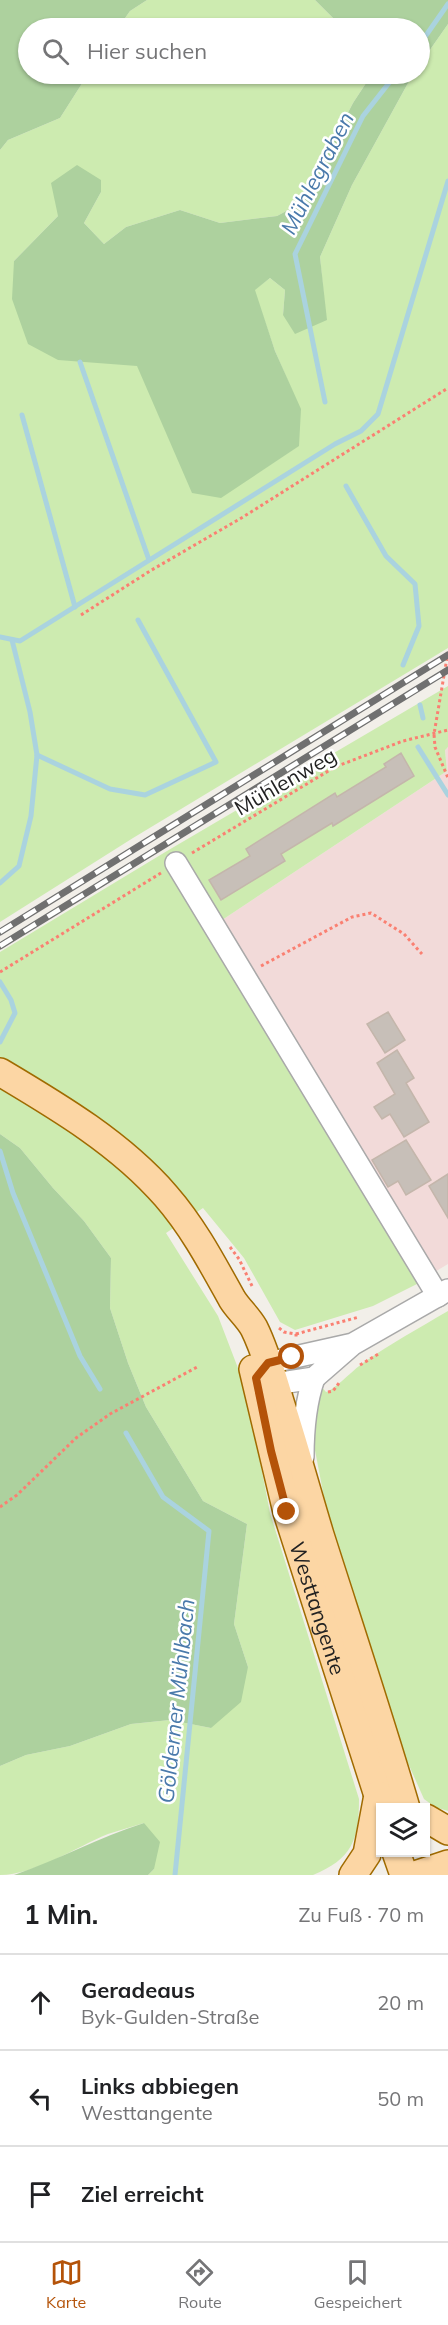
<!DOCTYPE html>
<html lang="de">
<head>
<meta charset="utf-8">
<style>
  body { margin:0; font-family:Mulish,sans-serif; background:#f2f2f2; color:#202124 }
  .controls { position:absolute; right:18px; bottom:18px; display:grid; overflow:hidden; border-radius:0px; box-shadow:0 2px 4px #0004 }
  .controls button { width:54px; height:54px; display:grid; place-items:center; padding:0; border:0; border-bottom:2px solid #e0e0e0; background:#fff; color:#202124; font:30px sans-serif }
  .stop { position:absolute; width:18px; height:18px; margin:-14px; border:4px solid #b45309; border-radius:50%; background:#fff }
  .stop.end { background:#b45309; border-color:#fff; box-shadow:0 2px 6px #0008 }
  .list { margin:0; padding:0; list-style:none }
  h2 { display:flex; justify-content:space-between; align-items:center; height:78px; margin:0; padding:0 24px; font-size:26px }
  h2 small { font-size:20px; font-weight:400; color:#757577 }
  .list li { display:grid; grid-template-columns:39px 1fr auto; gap:18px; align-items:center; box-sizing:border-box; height:96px; padding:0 24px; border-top:2px solid #e0e0e0 }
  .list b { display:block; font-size:22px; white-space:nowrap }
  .list p { margin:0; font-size:20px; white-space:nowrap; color:#757577 }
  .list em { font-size:20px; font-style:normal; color:#757577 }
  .icon { flex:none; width:33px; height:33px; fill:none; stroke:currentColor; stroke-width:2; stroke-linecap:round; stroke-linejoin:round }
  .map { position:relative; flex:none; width:448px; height:1875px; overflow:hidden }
  .search { position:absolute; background:#fff; box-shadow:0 2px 4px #0004; left:18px; right:18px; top:18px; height:66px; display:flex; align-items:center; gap:15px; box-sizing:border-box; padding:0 21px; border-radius:33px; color:#757577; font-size:22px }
  .sheet { height:366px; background:#fff }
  nav { display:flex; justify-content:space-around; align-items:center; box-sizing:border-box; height:84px; border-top:2px solid #e0e0e0; background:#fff; font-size:16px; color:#757577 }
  nav a { display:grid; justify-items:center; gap:3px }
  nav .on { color:#b45309 }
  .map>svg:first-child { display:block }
</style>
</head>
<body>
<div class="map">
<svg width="448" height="1875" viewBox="0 0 448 1875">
  <rect width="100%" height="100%" fill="#f2efe9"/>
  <polygon fill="#f2dad9" points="448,747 448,1264 428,1276 207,930 447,771 445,749"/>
  <g fill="#cdebb0">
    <polygon points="147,0 315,0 343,28 118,28 130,11"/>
    <polygon points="448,24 448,648 133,838 0,922 0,150 8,140 60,118 88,74 372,74 353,103 301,203 277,216 220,223 180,210 126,227 104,244 84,223 101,192 58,216 14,261 137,366 300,409 275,351 254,290 270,278 285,290 283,315 326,320 320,257 352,185 413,74 420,74 420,64"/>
    <path d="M448 686V747L445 750 447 771 207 930 423 1281 373 1306 295 1330 280 1322 244 1258 203 1208 166 1233 218 1316 246 1389 270 1513 359 1799C359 1840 352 1859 313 1875H148L154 1869 144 1823C132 1827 120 1830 108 1834 76 1847 35 1875 0 1875V1766L26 1755 70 1746 131 1724 170 1720 211 1728 248 1667 234 1624 247 1524 203 1501 146 1407 128 1363 110 1308 111 1258 84 1221 53 1188 20 1148 0 1134V952L167 851Z"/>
    <path d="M448 1311V1811L435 1807 424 1799 396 1736 329 1523 313 1440 314 1378 326 1392C334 1390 353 1370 363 1363 390 1344 419 1328 448 1311Z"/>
  </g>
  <g fill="#add19e">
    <polygon points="0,0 147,0 130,11 118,28 28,28 28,74 88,74 60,118 8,140 0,150"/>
    <polygon points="315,0 448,0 448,24 420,64 420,28 343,28"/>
    <polygon points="372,74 413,74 352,185 320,257 327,320 295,334 283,315 285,290 270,278 255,290 275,351 301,409 299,446 221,498 192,493 137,366 58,360 28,344 12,299 14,261 58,216 51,183 77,165 101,180 101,192 84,223 104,244 126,227 180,210 220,223 277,216 301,203 353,103"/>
    <polygon points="0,1134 20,1148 53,1188 84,1221 111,1258 110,1308 128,1363 146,1407 203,1501 247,1524 234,1624 248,1667 241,1702 211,1728 170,1720 131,1724 70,1746 26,1755 0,1766"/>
    <path d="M144 1823 160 1842 154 1869 148 1875H14C58 1860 99 1837 144 1823Z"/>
  </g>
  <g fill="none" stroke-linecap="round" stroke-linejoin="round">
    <g stroke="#aad3df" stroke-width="5">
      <polyline points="420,44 448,4"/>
      <polyline points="80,362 149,560"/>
      <polyline points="325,402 295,254 363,116 396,74"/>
      <polyline points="22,415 75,607"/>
      <polyline points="346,486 386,556 415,584 419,626 403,665"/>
      <polyline points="0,637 20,641 335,444 361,431 378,414 448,181"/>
      <polyline points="420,705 423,718"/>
      <polyline points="418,747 448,795"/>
      <polyline points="37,755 110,789 145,795 216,762 138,620"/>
      <polyline points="0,883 19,866 31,816 37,755 30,712 12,640"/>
      <polyline points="0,982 11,1000 15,1013 0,1042"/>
      <polyline points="0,1151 13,1193 80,1356 100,1389"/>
      <polyline points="126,1433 163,1497 209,1531 175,1875"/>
    </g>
  </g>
  <g fill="#c7bfb8" stroke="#c4b6ab" stroke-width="1.5">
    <polygon points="401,753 414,776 333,826 332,823 281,854 285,861 221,900 209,880 250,856 246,849 335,793 337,797 386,767 384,764"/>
    <polygon points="388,1012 405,1040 385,1053 367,1024"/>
    <polygon points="397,1050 414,1078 406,1083 429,1122 404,1137 390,1114 382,1119 374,1107 395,1094 377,1063"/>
    <polygon points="406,1140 431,1180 406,1195 398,1181 388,1187 372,1160"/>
    <polygon points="448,1174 448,1218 429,1186"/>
  </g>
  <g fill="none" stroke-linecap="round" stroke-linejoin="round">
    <g stroke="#a9a9a9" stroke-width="24">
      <g id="minor">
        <polyline points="176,863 438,1296"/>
        <polyline points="353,1344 268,1363 256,1378 275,1384 314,1378 353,1344 448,1290"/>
        <path d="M303 1457C303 1429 305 1404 314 1378"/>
      </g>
    </g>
    <g stroke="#a06b00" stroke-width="30">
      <g id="major">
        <path d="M0 1072C59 1107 121 1144 166 1196 193 1227 212 1263 232 1299 238 1309 248 1317 254 1328 266 1352 273 1379 281 1405 295 1448 307 1492 320 1535 349 1626 379 1716 406 1808"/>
        <path id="s1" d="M253 1369 287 1512 382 1808"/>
        <polyline points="426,1818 448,1831"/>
        <polyline points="396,1852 404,1875"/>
        <polyline points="353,1875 367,1854 378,1795"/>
        <polyline points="415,1875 448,1864"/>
      </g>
    </g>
    <g stroke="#fa8072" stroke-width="3" stroke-dasharray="3 3" stroke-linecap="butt">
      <polyline points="81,615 150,571 243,517 448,388"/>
      <polyline points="448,652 434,734 435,747 448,778"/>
      <polyline points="192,853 335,767 403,741 448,730"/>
      <polyline points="261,966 352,917 371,913 404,934 422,954"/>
      <polyline points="0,972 161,873"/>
      <polyline points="230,1247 239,1259 253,1288"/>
      <polyline points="279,1328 284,1332 296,1334 296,1337"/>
      <polyline points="296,1334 359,1317"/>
      <polyline points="360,1365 380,1353"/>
      <polyline points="328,1392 333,1391 339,1383"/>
      <polyline points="0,1507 17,1495 76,1438 110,1414 199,1366"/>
    </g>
    <use href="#minor" stroke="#fff" stroke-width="21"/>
    <use href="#major" stroke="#fcd6a4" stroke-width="27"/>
    <g stroke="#707070" stroke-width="7">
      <g id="rail">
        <polyline points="0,932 448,655"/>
        <polyline points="0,946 448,670"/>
      </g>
    </g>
    <use href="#rail" stroke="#fff" stroke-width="4.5" stroke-dasharray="14" stroke-linecap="butt"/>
  </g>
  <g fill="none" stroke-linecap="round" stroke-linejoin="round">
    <polyline stroke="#b45309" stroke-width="8" points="287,1512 271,1451 256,1378 268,1363 292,1357"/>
  </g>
  <g text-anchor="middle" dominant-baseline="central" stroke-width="5" stroke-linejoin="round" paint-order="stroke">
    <g font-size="21" fill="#222" stroke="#fff">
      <text transform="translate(285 781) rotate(-30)">Mühlenweg</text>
      <text stroke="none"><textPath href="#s1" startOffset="248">Westtangente</textPath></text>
    </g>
    <g font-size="22" font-style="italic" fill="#4a7aab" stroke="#fff">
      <text transform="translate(317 173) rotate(-63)">Mühlegraben</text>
      <text transform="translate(176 1701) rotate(-84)">Gölderner Mühlbach</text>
    </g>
  </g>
</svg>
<div class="controls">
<button><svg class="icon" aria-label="layers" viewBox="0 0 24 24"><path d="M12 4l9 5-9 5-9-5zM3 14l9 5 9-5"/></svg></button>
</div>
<div class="stop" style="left:292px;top:1357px"></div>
<div class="stop end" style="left:287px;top:1512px"></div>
<div class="search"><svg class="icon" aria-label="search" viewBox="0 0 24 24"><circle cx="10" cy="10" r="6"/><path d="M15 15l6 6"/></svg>Hier suchen</div>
</div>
<section class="sheet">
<h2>1 Min.<small>Zu Fuß · 70 m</small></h2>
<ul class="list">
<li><svg class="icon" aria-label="ahead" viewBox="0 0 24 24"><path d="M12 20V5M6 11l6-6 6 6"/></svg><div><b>Geradeaus</b><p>Byk-Gulden-Straße</p></div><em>20 m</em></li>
<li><svg class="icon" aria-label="left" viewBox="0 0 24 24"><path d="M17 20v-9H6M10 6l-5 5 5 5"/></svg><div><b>Links abbiegen</b><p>Westtangente</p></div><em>50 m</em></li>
<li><svg class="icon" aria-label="arrive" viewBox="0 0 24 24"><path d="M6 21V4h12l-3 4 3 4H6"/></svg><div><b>Ziel erreicht</b></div></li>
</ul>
</section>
<nav>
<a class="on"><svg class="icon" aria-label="map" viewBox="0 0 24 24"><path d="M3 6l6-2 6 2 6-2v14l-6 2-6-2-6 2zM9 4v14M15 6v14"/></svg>Karte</a>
<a><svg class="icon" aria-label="directions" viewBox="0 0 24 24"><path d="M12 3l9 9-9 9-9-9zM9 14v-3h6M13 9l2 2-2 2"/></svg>Route</a>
<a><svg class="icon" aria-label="saved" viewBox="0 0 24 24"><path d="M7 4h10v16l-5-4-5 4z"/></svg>Gespeichert</a>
</nav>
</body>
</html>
